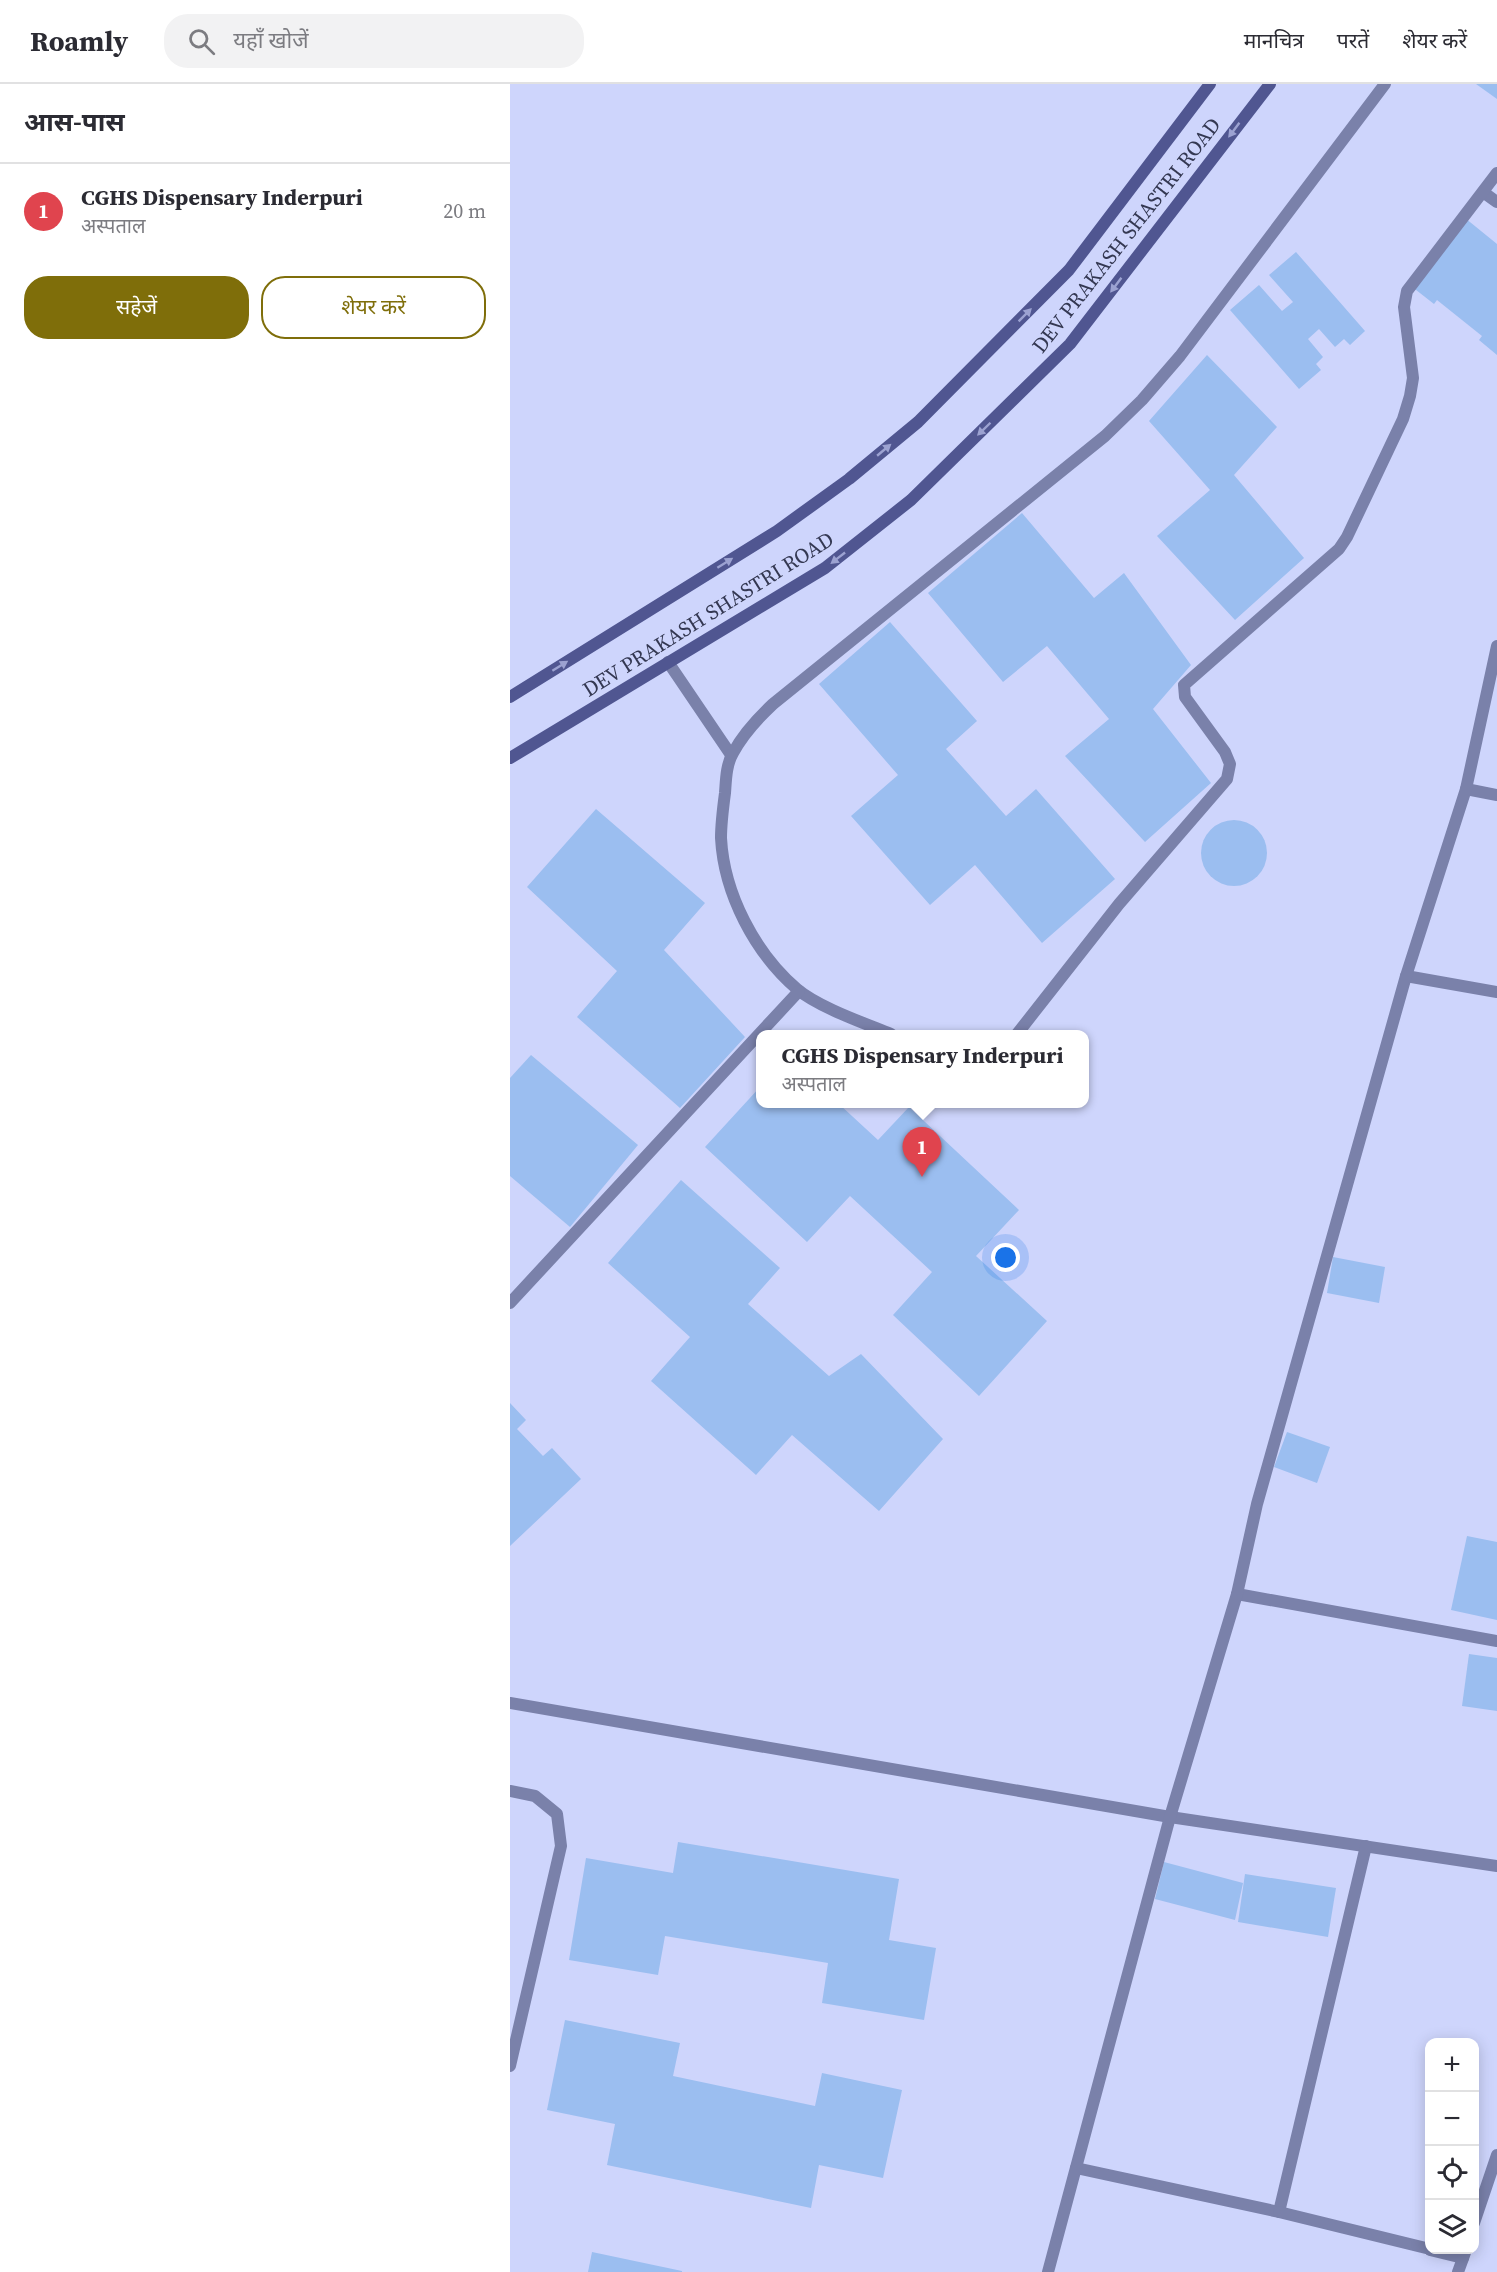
<!DOCTYPE html>
<html lang="hi">
<head>
<meta charset="utf-8">
<style>
  body { margin:0; font-family:"Source Serif 4","Noto Sans Devanagari",serif; background:#f2f2f3; color:#2b2b33 }
  .controls { position:absolute; right:18px; bottom:18px; display:grid; overflow:hidden; border-radius:12px; box-shadow:0 3px 15px #0003 }
  .controls button { width:54px; height:54px; display:grid; place-items:center; padding:0; border:0; border-bottom:2px solid #e1e1e2; background:#fff; color:#2b2b33; font:30px sans-serif }
  .you { position:absolute; left:496px; top:1174px; width:21px; height:21px; margin:-15px; border:4px solid #fff; border-radius:50%; background:#1a73e8; box-shadow:0 0 0 9px #1a73e833 }
  .badge { display:grid; place-items:center; width:39px; height:39px; border-radius:50%; background:#7f6e0a; color:#fff; font-size:20px; font-weight:700 }
  .pin { position:absolute; translate:-50% -50px; filter:drop-shadow(0 2px 3px #0008) }
  .pin::after { content:''; position:absolute; top:32px; width:21px; height:18px; background:inherit; clip-path:polygon(0 0,100% 0,50% 100%) }
  .popup { position:absolute; left:246px; top:946px; width:333px; height:78px; box-sizing:border-box; display:grid; place-content:center; border-radius:12px; background:#fff; filter:drop-shadow(0 2px 4px #0005); font-size:20px; white-space:nowrap; color:#7c7c81 }
  .popup b { font-size:22px; color:#2b2b33 }
  .popup::after { content:''; position:absolute; left:50%; top:100%; margin-left:-12px; border:12px solid transparent; border-top-color:#fff }
  .list { margin:0; padding:0; list-style:none }
  h2 { display:flex; justify-content:space-between; align-items:center; height:78px; margin:0; padding:0 24px; font-size:26px }
  h2 small { font-size:20px; font-weight:400; color:#7c7c81 }
  .list li { display:grid; grid-template-columns:39px 1fr auto; gap:18px; align-items:center; box-sizing:border-box; height:96px; padding:0 24px; border-top:2px solid #e1e1e2 }
  .list b { display:block; font-size:22px; white-space:nowrap }
  .list p { margin:0; font-size:20px; white-space:nowrap; color:#7c7c81 }
  .list em { font-size:20px; font-style:normal; color:#7c7c81 }
  .actions { display:flex; gap:12px; padding:18px 24px }
  .actions a { flex:1; padding:14px 0; border:2px solid #7f6e0a; border-radius:24px; text-align:center; font-size:21px; color:#7f6e0a }
  .actions .main { background:#7f6e0a; color:#fff }
  .icon { flex:none; width:33px; height:33px; fill:none; stroke:currentColor; stroke-width:2; stroke-linecap:round; stroke-linejoin:round }
  .map { position:relative; flex:none; width:987px; height:2188px; overflow:hidden }
  header { display:flex; align-items:center; gap:36px; box-sizing:border-box; height:84px; padding:0 30px; background:#fff; border-bottom:2px solid #e1e1e2 }
  header strong { font-size:28px }
  nav { display:flex; gap:33px; margin-inline-start:auto; font-size:21px }
  .search { width:420px; height:54px; background:#f2f2f3; display:flex; align-items:center; gap:15px; box-sizing:border-box; padding:0 21px; border-radius:24px; color:#7c7c81; font-size:22px }
  main { display:flex }
  aside { flex:1; background:#fff }
  .map>svg:first-child { display:block }
</style>
</head>
<body>
<header>
<strong>Roamly</strong>
<div class="search"><svg class="icon" aria-label="search" viewBox="0 0 24 24"><circle cx="10" cy="10" r="6"/><path d="M15 15l6 6"/></svg>यहाँ खोजें</div>
<nav><a>मानचित्र</a><a>परतें</a><a>शेयर करें</a></nav>
</header>
<main>
<aside>
<h2>आस-पास<small></small></h2>
<ul class="list">
<li><span class="badge" style="background:#e0444e">1</span><div><b>CGHS Dispensary Inderpuri</b><p>अस्पताल</p></div><em>20 m</em></li>
</ul>
<div class="actions"><a class="main">सहेजें</a><a>शेयर करें</a></div>
</aside>
<div class="map">
<svg width="987" height="2188" viewBox="0 0 987 2188">
  <rect width="100%" height="100%" fill="#ced5fc"/>
  <g fill="#9bbef0">
    <polygon points="966,0 987,0 987,15"/>
    <polygon points="955,134 987,160 987,271 969,256 972,252 927,216 924,220 901,202"/>
    <polygon points="786,168 855,247 840,261 834,255 825,263 809,245 798,255 813,273 806,280 811,286 789,305 720,226 749,201 772,227 783,218 759,191"/>
    <polygon points="697,271 767,343 724,391 794,474 725,536 647,452 700,406 639,337"/>
    <polygon points="512,429 584,514 614,489 681,581 643,625 701,699 635,758 555,672 599,635 537,562 493,598 418,509"/>
    <polygon points="380,538 467,637 436,665 496,732 526,705 605,795 532,859 465,781 420,821 341,732 388,691 309,600"/>
    <polygon points="86,725 195,819 154,866 235,953 170,1024 67,933 107,887 17,803"/>
    <circle cx="724" cy="769" r="33"/>
    <polygon points="21,971 128,1061 60,1143 0,1092 0,994"/>
    <polygon points="250,1003 250,1020 329,1020 368,1056 399,1023 509,1126 466,1172 537,1237 469,1312 383,1231 422,1188 340,1112 297,1158 195,1063"/>
    <polygon points="171,1096 270,1184 238,1220 319,1292 351,1270 433,1355 369,1427 282,1351 246,1391 141,1297 180,1253 98,1179"/>
    <polygon points="823,1173 875,1183 869,1219 817,1209"/>
    <polygon points="0,1319 16,1336 7,1345 33,1372 42,1364 71,1395 0,1462"/>
    <polygon points="777,1348 820,1363 807,1399 764,1383"/>
    <polygon points="957,1452 987,1458 987,1536 941,1526"/>
    <polygon points="959,1570 987,1574 987,1627 952,1622"/>
    <polygon points="168,1758 389,1795 379,1856 426,1864 414,1936 312,1919 318,1879 155,1852 148,1891 59,1876 76,1774 163,1789"/>
    <polygon points="654,1778 733,1799 725,1836 645,1815"/>
    <polygon points="735,1790 826,1804 818,1853 728,1838"/>
    <polygon points="55,1936 170,1959 163,1992 305,2022 312,1989 392,2006 373,2094 309,2081 301,2124 97,2081 105,2040 37,2026"/>
    <polygon points="82,2168 172,2187 172,2188 78,2188"/>
  </g>
  <g fill="none" stroke-linecap="round" stroke-linejoin="round">
    <g stroke="#7a81aa" stroke-width="12">
      <polyline points="973,108 987,118"/>
      <polyline points="158,578 221,671"/>
      <polyline points="956,705 987,711"/>
      <polyline points="896,892 987,908"/>
      <path d="M381 950C354 939 308 923 287 905 245 869 214 810 211 754 211 740 213 724 215 709 216 696 216 681 223 669 233 650 247 635 263 620L595 352 632 316 670 272 875 0"/>
      <polyline points="507,950 609,820 717,695 720,680 715,668 675,613 674,601 829,465 837,453 893,335 900,312 903,294 894,223 897,207 987,89"/>
      <polyline points="0,1219 289,907"/>
      <polyline points="727,1510 987,1557"/>
      <polyline points="0,1619 660,1733 987,1782"/>
      <polyline points="0,1707 25,1712 47,1730 51,1762 0,1982"/>
      <polyline points="566,2084 769,2128 856,1762"/>
      <polyline points="769,2128 920,2165"/>
      <polyline points="964,2139 987,2071"/>
      <polyline points="920,2166 953,2174"/>
      <polyline points="538,2188 660,1733 727,1510 747,1420 896,892 956,705 987,562"/>
      <polyline points="948,2188 956,2166"/>
    </g>
    <g stroke="#505691" stroke-width="12">
      <polyline points="0,613 267,447 339,395 408,338 559,186 700,0"/>
      <polyline points="0,674 315,484 401,416 560,260 760,0"/>
    </g>
  </g>
  <defs><path id="oneway-solid" d="M-6-.8H1V-3.2L6.5 0L1 3.2V.8H-6Z" transform="scale(1.5)"/></defs>
  <g fill="#9ca2d1">
    <use href="#oneway-solid" transform="translate(724 46) rotate(127)"/>
    <use href="#oneway-solid" transform="translate(606 201) rotate(127)"/>
    <use href="#oneway-solid" transform="translate(515 231) rotate(-45)"/>
    <use href="#oneway-solid" transform="translate(474 345) rotate(136)"/>
    <use href="#oneway-solid" transform="translate(374 366) rotate(-40)"/>
    <use href="#oneway-solid" transform="translate(328 474) rotate(142)"/>
    <use href="#oneway-solid" transform="translate(215 479) rotate(-32)"/>
    <use href="#oneway-solid" transform="translate(50 582) rotate(-32)"/>
  </g>
  <g text-anchor="middle" dominant-baseline="central" stroke-width="4.5" stroke-linejoin="round" paint-order="stroke">
    <g font-size="21" fill="#343852" stroke="#ced5fc">
      <text transform="translate(616 151) rotate(-52)">DEV PRAKASH SHASTRI ROAD</text>
      <text transform="translate(198 530) rotate(-32)">DEV PRAKASH SHASTRI ROAD</text>
    </g>
  </g>
</svg>
<div class="controls">
<button>+</button>
<button>−</button>
<button><svg class="icon" aria-label="locate" viewBox="0 0 24 24"><circle cx="12" cy="12" r="6"/><path d="M12 2v4M12 18v4M2 12h4M18 12h4"/></svg></button>
<button><svg class="icon" aria-label="layers" viewBox="0 0 24 24"><path d="M12 4l9 5-9 5-9-5zM3 14l9 5 9-5"/></svg></button>
</div>
<div class="you"></div>
<div class="pin badge" style="left:412px;top:1093px;background:#e0444e">1</div>
<div class="popup"><b>CGHS Dispensary Inderpuri</b>अस्पताल</div>
</div>
</main>
</body>
</html>
